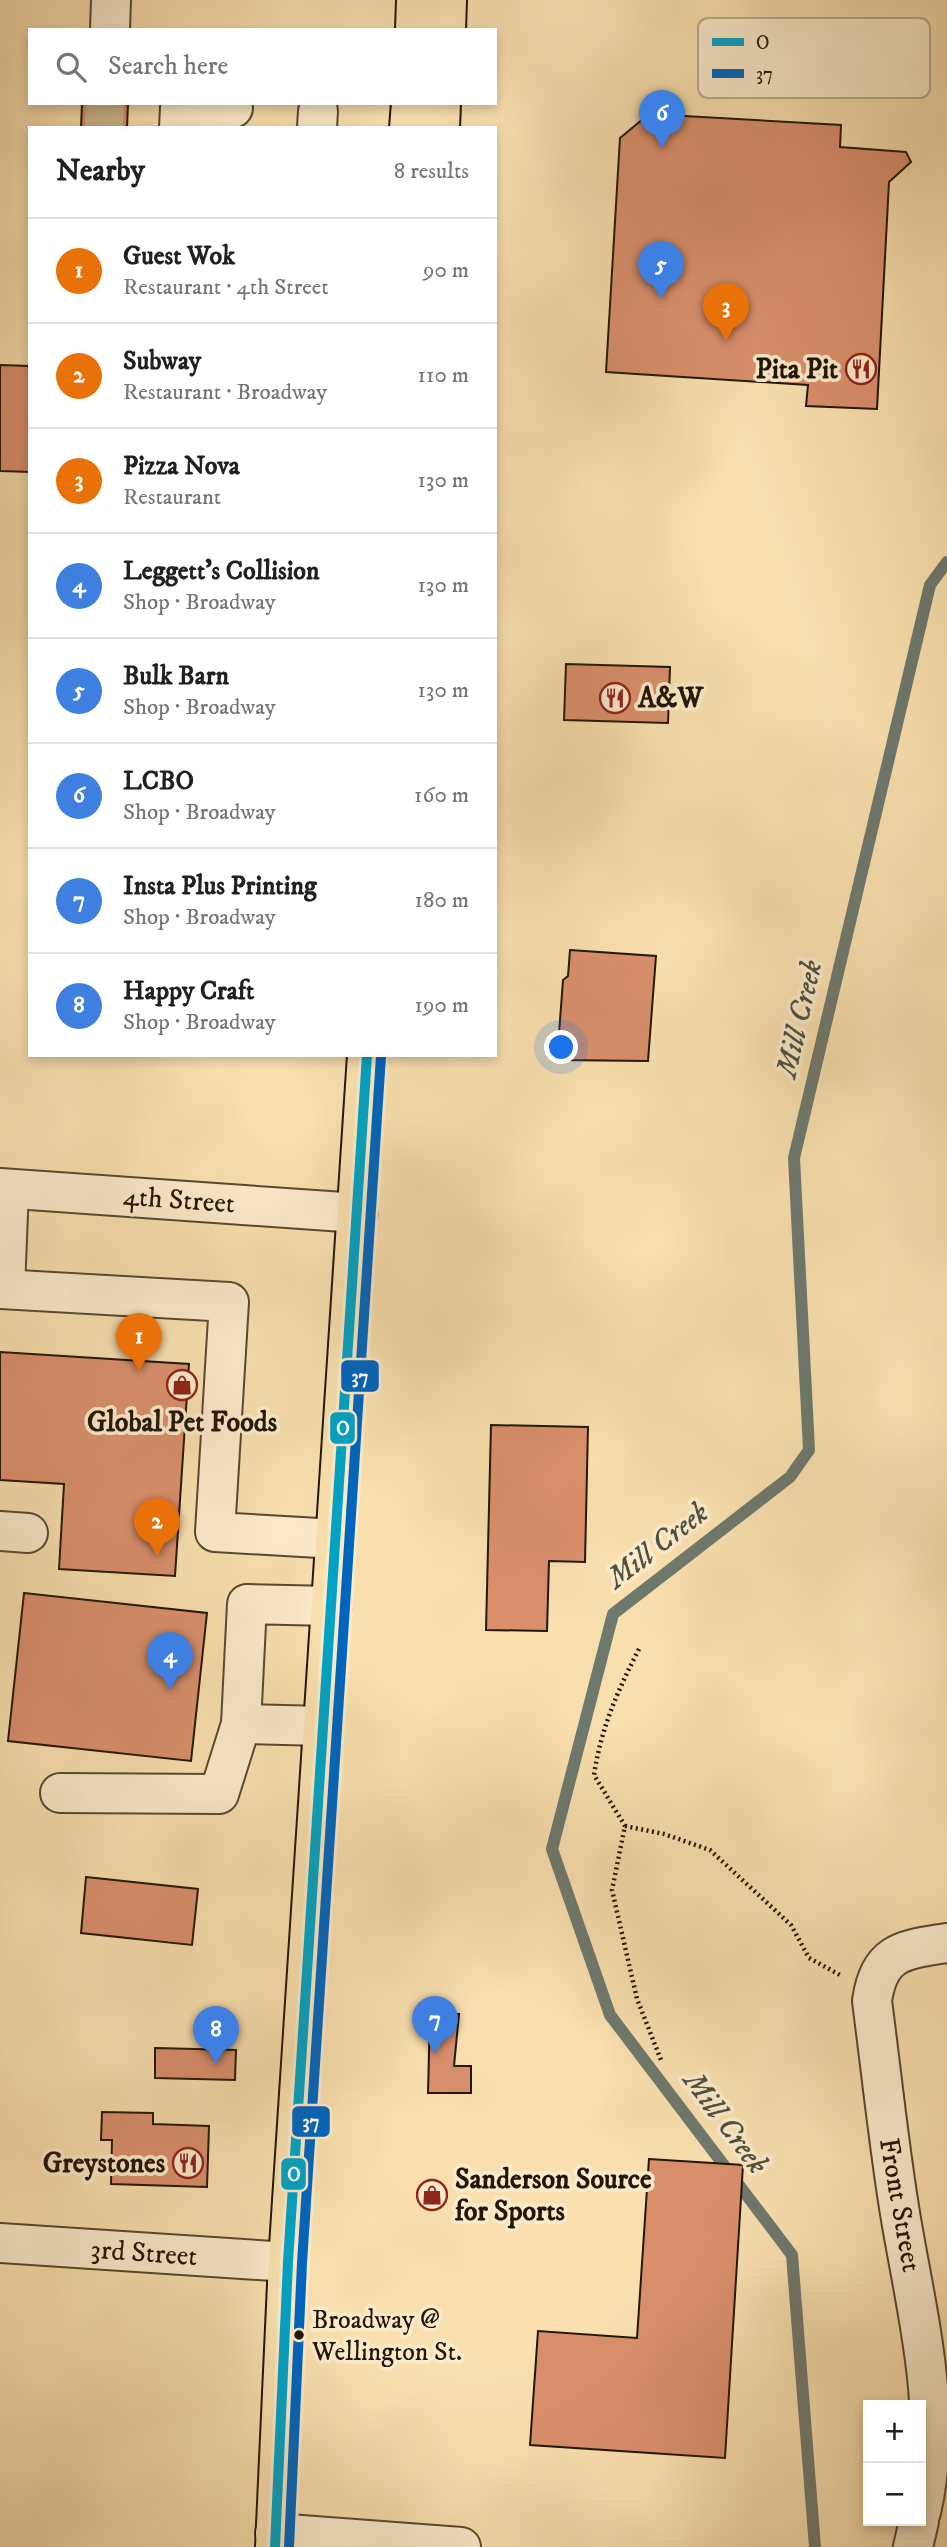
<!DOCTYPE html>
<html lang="en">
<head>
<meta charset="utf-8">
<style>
  body { margin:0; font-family:"IM FELL DW Pica",serif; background:#f2f2f2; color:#202124 }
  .controls { position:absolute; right:21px; bottom:21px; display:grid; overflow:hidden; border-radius:0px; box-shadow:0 4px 10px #0003 }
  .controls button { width:63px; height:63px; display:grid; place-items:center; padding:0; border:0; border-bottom:2px solid #e0e0e0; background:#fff; color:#202124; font:35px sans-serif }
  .you { position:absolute; left:562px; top:1048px; width:24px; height:24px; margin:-18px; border:5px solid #fff; border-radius:50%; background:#1a73e8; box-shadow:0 0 0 10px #1a73e833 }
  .badge { display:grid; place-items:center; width:46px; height:46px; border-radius:50%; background:#0b8043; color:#fff; font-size:23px; font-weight:700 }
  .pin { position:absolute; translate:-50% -58px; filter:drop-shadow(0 2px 4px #0008) }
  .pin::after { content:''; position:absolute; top:37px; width:24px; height:21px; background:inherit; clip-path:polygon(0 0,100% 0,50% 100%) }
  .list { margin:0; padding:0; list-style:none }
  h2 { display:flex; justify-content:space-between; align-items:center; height:91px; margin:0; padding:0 28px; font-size:30px }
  h2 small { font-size:23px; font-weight:400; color:#757577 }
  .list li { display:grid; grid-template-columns:46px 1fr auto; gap:21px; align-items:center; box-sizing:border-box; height:105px; padding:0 28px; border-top:2px solid #e0e0e0 }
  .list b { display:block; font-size:26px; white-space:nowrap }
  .list p { margin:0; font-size:23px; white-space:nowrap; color:#757577 }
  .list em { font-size:23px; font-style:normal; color:#757577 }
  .icon { flex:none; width:38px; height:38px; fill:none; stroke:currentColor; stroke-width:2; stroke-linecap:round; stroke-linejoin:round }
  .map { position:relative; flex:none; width:947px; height:2547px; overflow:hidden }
  .search { position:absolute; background:#fff; box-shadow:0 4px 10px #0003; left:28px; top:28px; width:469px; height:77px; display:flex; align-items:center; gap:18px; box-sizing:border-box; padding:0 24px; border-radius:0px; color:#757577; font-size:26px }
  .panel { position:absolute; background:#fff; box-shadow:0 4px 10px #0003; left:28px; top:126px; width:469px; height:931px; border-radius:0px }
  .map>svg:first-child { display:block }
</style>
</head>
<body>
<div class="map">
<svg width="947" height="2547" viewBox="0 0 947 2547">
  <rect width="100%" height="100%" fill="#f9dfae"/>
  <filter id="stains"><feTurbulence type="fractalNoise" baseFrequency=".00286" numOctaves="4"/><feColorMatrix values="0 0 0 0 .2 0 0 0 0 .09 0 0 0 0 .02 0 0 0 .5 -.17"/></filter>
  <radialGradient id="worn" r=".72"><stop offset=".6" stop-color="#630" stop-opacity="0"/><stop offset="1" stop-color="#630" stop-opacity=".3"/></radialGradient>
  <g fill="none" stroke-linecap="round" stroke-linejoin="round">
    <polyline stroke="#6e796e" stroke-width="12" points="815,2547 792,2255 610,2015 552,1849 613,1614 790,1477 809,1450 794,1158 930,585 947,562"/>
  </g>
  <g fill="#d98f6c" stroke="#221607" stroke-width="2">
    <polygon points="82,103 128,103 127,128 81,128"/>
    <polygon points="649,114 841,125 840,147 906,152 911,162 889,182 877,409 806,406 808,385 606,372 620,138"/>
    <polygon points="0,365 30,366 30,472 0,471"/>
    <polygon points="566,664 670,667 668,723 564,720"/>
    <polygon points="570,950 656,956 648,1061 557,1060 563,980 568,976"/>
    <polygon points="0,1352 189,1364 175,1576 59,1569 64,1484 0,1480"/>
    <polygon points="491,1425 588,1427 585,1562 549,1561 547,1631 486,1630"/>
    <polygon points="24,1593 207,1613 191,1761 8,1741"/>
    <polygon points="86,1877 198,1889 192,1945 81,1933"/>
    <polygon points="430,2013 459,2014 454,2066 471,2066 471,2093 428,2093"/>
    <polygon points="155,2048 236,2050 235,2080 155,2078"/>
    <polygon points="102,2112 153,2113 153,2124 209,2126 207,2187 111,2184 112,2140 101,2140"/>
    <polygon points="649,2159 743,2165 725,2458 530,2445 538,2331 637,2338"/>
  </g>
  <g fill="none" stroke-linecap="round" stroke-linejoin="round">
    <polyline stroke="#ceb78d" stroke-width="38" stroke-dasharray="38 19" stroke-linecap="butt" points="104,128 105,103"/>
    <g stroke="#584831" stroke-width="42">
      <g id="minor">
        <polyline points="110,30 111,0"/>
        <polyline points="179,128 180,107 233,108"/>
        <polyline points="317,128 318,111"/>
        <polyline points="0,1188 358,1213"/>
        <polyline points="0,1289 229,1302 215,1532 336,1539"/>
        <polyline points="5,1289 9,1189"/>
        <polyline points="0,1531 28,1533"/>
        <polyline points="241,1724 324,1726"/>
        <polyline points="60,1793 219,1794 241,1724 247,1604 332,1606"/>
        <polyline points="0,2243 288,2262"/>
        <path d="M921 2512C945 2410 915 2308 899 2207 888 2138 881 2069 872 2001 879 1951 903 1950 947 1943"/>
        <polyline points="275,2533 461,2547"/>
        <polyline points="913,2547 919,2521"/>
      </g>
    </g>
    <g stroke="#221607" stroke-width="42">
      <g id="major">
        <polyline points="415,30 416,0"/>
        <polyline points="446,30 447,0"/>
        <polyline points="409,128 411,103"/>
        <polyline points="440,128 441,103"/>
        <polyline points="275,2547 288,2262 367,1055"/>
      </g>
    </g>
    <g stroke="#221607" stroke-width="4.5" stroke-dasharray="2 3.5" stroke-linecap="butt">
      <path d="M639 1649C618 1690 601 1728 594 1775L625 1826 612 1890 637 1999 661 2060"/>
      <polyline points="625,1826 664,1834 710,1850 791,1925 809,1958 840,1975"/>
    </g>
    <use href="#minor" stroke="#fbeaca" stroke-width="38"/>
    <use href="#major" stroke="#f9dfae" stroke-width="38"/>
    <g stroke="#fbeaca" stroke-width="16">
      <polyline id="bus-1" points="275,2547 288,2262 367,1055"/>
    </g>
    <g stroke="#fbeaca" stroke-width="16">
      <polyline id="bus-2" points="289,2547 302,2263 381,1056"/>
    </g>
    <use href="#bus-1" stroke="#02a2c4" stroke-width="10"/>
    <use href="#bus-2" stroke="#0065bd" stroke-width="10"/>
  </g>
  <defs>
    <g id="restaurant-ring" transform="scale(1.575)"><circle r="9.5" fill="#fbeaca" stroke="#8f2418" stroke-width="1.5"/><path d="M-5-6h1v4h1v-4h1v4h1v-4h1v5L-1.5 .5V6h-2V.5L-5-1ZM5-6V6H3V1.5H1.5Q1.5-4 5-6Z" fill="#8f2418"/></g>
    <g id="shop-ring" transform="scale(1.575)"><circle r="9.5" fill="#fbeaca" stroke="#8f2418" stroke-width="1.5"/><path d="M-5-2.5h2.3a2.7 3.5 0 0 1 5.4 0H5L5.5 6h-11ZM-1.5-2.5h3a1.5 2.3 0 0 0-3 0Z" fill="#8f2418"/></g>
  </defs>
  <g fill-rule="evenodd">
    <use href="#restaurant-ring" x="861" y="369"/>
    <use href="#restaurant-ring" x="615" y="698"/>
    <use href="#shop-ring" x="182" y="1385"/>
    <use href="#restaurant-ring" x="188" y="2163"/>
    <use href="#shop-ring" x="432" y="2195"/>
  </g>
  <circle fill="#221607" stroke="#fbeaca" stroke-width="2.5" cx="299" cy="2335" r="6"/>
  <g text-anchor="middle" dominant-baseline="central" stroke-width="7" stroke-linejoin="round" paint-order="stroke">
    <g font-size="26" fill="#221607" stroke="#fbeaca" text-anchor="start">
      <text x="312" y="2320">Broadway @<tspan x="312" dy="32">Wellington St.</tspan></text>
    </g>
    <g font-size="28" font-weight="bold" fill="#221607" stroke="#fbeaca" text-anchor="end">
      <text x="838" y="369">Pita Pit</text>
      <text x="638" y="698" text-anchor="start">A&amp;W</text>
      <text x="182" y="1422" text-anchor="middle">Global Pet Foods</text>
      <text x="165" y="2163">Greystones</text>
      <text x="455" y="2179" text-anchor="start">Sanderson Source<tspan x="455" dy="32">for Sports</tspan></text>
    </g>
    <g font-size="28" fill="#221607" stroke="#fbeaca">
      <text transform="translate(179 1200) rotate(4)">4th Street</text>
      <text transform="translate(900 2205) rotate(80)">Front Street</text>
      <text transform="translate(144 2253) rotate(4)">3rd Street</text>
    </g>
    <g font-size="30" font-style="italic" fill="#4e5043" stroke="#fbeaca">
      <text transform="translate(800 1019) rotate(-77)">Mill Creek</text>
      <text transform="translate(658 1546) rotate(-38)">Mill Creek</text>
      <text transform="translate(725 2123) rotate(53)">Mill Creek</text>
    </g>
  </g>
  <rect x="698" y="18" width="232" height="80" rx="10" fill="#fbeaca" stroke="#baaa90" stroke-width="2"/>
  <rect x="712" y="38" width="32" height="8" fill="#02a2c4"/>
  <rect x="712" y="69" width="32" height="9" fill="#0065bd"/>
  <g font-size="19" fill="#221607">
    <text x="756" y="49">O</text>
    <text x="756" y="80">37</text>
  </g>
  <g stroke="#fbeaca" stroke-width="2.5">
    <rect x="340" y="1359" width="40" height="34" rx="7" fill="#0065bd"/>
    <rect x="329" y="1411" width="27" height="34" rx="7" fill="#02a2c4"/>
    <rect x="291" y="2105" width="40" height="33" rx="7" fill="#0065bd"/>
    <rect x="280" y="2157" width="27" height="34" rx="7" fill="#02a2c4"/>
  </g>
  <g font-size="19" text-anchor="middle" font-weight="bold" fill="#fff">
    <text x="360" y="1383">37</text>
    <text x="343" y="1435">O</text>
    <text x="311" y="2128">37</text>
    <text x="294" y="2181">O</text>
  </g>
  <rect width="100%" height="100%" filter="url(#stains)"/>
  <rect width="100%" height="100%" fill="url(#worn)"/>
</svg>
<div class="controls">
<button>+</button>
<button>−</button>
</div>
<div class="you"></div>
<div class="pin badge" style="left:139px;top:1371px;background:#e8710a">1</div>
<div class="pin badge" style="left:157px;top:1556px;background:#e8710a">2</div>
<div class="pin badge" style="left:726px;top:341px;background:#e8710a">3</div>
<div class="pin badge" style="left:170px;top:1690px;background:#3f7fe0">4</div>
<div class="pin badge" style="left:661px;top:299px;background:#3f7fe0">5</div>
<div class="pin badge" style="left:662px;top:148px;background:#3f7fe0">6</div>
<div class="pin badge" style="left:435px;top:2054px;background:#3f7fe0">7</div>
<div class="pin badge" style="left:216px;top:2064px;background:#3f7fe0">8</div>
<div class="search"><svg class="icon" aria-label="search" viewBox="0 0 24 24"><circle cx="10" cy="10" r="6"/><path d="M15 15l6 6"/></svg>Search here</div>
<section class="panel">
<h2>Nearby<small>8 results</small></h2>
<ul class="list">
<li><span class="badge" style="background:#e8710a">1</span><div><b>Guest Wok</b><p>Restaurant · 4th Street</p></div><em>90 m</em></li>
<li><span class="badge" style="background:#e8710a">2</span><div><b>Subway</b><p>Restaurant · Broadway</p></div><em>110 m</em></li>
<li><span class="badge" style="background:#e8710a">3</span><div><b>Pizza Nova</b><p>Restaurant</p></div><em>130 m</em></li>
<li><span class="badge" style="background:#3f7fe0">4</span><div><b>Leggett's Collision</b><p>Shop · Broadway</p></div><em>130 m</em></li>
<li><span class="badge" style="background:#3f7fe0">5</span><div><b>Bulk Barn</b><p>Shop · Broadway</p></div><em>130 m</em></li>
<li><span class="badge" style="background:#3f7fe0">6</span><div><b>LCBO</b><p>Shop · Broadway</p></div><em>160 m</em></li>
<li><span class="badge" style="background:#3f7fe0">7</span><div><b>Insta Plus Printing</b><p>Shop · Broadway</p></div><em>180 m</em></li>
<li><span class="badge" style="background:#3f7fe0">8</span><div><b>Happy Craft</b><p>Shop · Broadway</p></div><em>190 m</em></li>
</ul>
</section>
</div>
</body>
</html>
